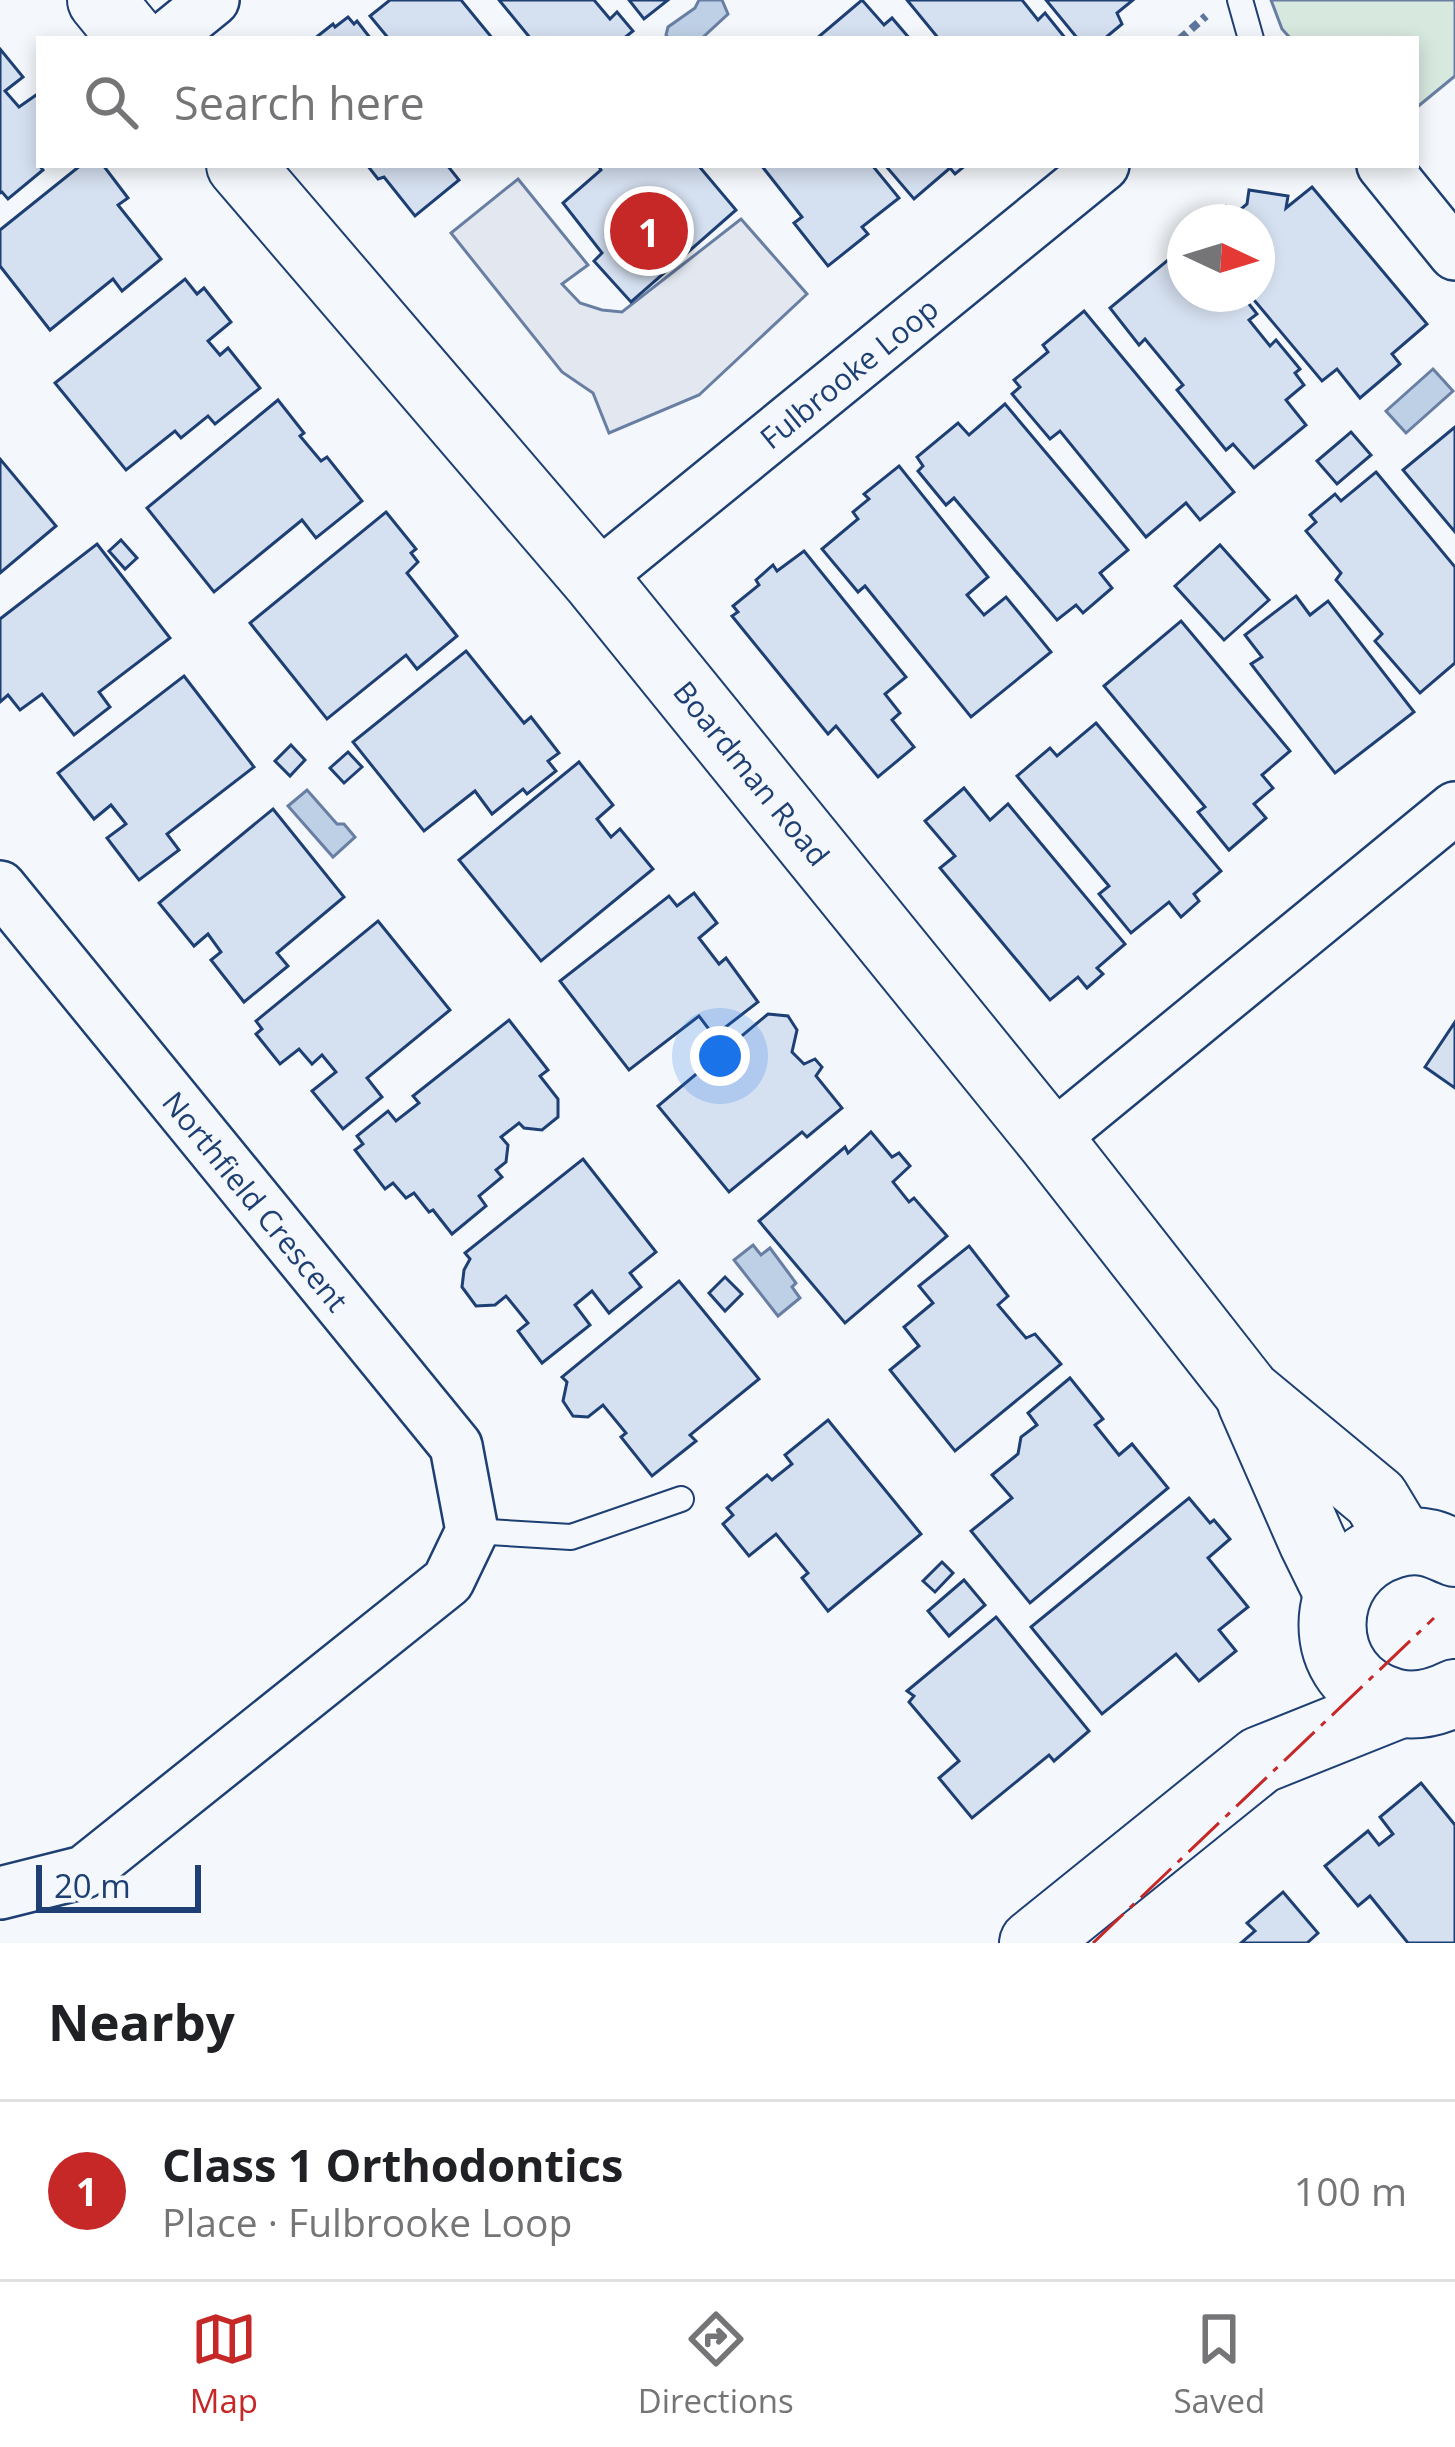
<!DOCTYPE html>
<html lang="en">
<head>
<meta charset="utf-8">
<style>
  body { margin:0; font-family:"Open Sans",sans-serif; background:#f2f2f2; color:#202124 }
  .compass { position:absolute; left:1167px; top:204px; width:108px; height:108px; border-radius:50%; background:#fff; box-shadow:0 6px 18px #0003; rotate:94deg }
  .scale { position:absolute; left:36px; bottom:30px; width:165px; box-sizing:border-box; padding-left:12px; border:6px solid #1d3f73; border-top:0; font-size:33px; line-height:42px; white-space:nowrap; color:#1d3f73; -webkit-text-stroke:9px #f4f7fb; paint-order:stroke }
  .you { position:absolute; left:720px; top:1056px; width:42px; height:42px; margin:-30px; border:9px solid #fff; border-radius:50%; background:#1a73e8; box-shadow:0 0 0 18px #1a73e833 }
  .badge { display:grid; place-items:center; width:78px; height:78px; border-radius:50%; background:#c62828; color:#fff; font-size:39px; font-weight:700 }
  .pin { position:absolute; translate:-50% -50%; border:6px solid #fff; box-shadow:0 3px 12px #0006 }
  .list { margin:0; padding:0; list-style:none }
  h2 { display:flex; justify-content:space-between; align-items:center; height:156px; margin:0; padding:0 48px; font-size:51px }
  h2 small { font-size:39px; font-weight:400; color:#757577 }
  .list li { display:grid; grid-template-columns:78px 1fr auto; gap:36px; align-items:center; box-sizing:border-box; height:180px; padding:0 48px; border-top:3px solid #e0e0e0 }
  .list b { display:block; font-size:45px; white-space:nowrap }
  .list p { margin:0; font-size:39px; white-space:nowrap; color:#757577 }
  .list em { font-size:39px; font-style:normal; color:#757577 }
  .icon { flex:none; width:66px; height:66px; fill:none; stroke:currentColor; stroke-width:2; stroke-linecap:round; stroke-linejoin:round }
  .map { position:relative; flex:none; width:1455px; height:1943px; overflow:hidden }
  .search { position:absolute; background:#fff; box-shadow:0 6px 18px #0003; left:36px; right:36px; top:36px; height:132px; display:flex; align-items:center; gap:30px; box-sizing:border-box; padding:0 42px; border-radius:0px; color:#757577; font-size:45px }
  .sheet { height:336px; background:#fff }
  nav { display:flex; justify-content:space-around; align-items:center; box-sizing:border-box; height:168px; border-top:3px solid #e0e0e0; background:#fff; font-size:33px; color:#757577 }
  nav a { display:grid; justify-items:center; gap:6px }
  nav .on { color:#c62828 }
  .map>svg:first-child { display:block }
</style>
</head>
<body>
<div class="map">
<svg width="1455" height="1943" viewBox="0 0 1455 1943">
  <rect width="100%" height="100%" fill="#f4f7fb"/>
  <polygon fill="#d7e8df" stroke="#687fa3" stroke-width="3" points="1271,0 1455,0 1455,76 1416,108 1416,39 1291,39 1282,29"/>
  <polygon fill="#e3e8f0" stroke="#687fa3" stroke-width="3" points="518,179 588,265 562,284 580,303 602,310 622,312 741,219 807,294 699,395 609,433 593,393 562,372 451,233"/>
  <g fill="#bed0e5" stroke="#687fa3" stroke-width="3">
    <polygon points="699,0 722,0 728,14 701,39 669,39 666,35 668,27 695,8"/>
    <polygon points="1433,369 1453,391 1406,433 1386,411"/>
    <polygon points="307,790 337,824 344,824 355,837 333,857 288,806"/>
    <polygon points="753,1245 761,1255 770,1248 796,1283 792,1287 800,1298 778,1316 734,1260"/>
  </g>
  <g fill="#d5e0f0" stroke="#1d3f73" stroke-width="3">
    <polygon points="390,0 461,0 493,39 389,39 370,16"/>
    <polygon points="499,0 594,0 610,19 617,12 633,31 623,39 531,39"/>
    <polygon points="629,0 668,0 644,19"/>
    <polygon points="862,0 884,25 892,18 910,39 816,39"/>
    <polygon points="907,0 1022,0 1038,20 1045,13 1066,39 939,39"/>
    <polygon points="1046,0 1133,0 1117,13 1122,24 1104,39 1078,39"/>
    <polygon points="348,17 354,24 357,21 371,39 314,39 333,24 335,27"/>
    <polygon points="0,49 23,77 5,91 19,107 39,93 38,164 43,170 8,199 2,192 0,193"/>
    <polygon points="81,165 103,165 128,198 118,205 161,259 122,291 113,279 50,330 0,266 0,230"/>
    <polygon points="367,165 447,165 459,180 415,216 384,177 378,179"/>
    <polygon points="598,165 698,165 736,210 631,302 594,261 602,253 563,203 601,170"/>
    <polygon points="761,165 872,165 899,198 862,227 868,234 828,266 794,223 802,217"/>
    <polygon points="885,165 966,165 955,174 950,168 914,199"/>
    <polygon points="1312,187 1427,324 1392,354 1400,364 1360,398 1337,369 1322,381 1249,294 1257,294 1257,222 1206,222 1226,206 1234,215 1247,204 1249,190 1288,196 1286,208"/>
    <polygon points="1185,246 1185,294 1241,294 1257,314 1249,320 1270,346 1276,340 1300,369 1295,373 1304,385 1286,400 1306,425 1254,468 1233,444 1226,450 1177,390 1183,385 1145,339 1139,345 1110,308"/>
    <polygon points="185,279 197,294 204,288 231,322 208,341 220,355 228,348 260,388 215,424 208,416 181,438 175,431 126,470 55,383"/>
    <polygon points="1084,311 1234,492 1200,520 1186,503 1146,537 1060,431 1050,439 1012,394 1020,387 1014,380 1048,352 1043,345"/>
    <polygon points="278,400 304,433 300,436 321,461 327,457 362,501 316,538 302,520 214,592 147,508"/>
    <polygon points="1005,404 1128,550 1100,573 1112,588 1083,613 1076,605 1057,620 954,498 946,505 918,471 923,466 917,457 958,423 969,435"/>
    <polygon points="1455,427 1455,532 1403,470"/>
    <polygon points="1351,432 1371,455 1337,484 1317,461"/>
    <polygon points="0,459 56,526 0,573"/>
    <polygon points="899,466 988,577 967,595 984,615 1006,597 1051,652 971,717 865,586 858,592 822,549 858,519 853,512 869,499 864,494"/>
    <polygon points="1376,472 1455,567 1455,663 1420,693 1375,641 1382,634 1336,580 1341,573 1306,531 1316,522 1310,515 1335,494 1341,501"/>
    <polygon points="386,512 416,549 411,553 418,562 407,573 457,636 417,669 406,655 327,719 250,623"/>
    <polygon points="121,540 137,558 125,569 109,551"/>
    <polygon points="97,544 170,638 99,692 110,707 74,735 42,694 20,710 8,695 0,702 0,619"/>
    <polygon points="1220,545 1269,600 1224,640 1175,586"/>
    <polygon points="804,551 906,677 885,694 900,713 892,720 914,747 878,777 836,726 828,734 732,616 738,612 733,606 759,585 756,580 773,565 777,571"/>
    <polygon points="1296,596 1310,615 1328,601 1414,712 1335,773 1251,664 1262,657 1245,635"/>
    <polygon points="1181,621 1290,751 1262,775 1273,788 1254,804 1266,818 1229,850 1198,812 1205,807 1104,686"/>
    <polygon points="466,651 524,723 531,717 559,753 548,761 556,771 527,794 523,789 492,814 475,791 424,831 353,742"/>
    <polygon points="184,676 254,767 167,834 179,850 139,880 107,838 126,824 111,805 94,819 58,773"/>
    <polygon points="1096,723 1221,871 1194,894 1199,901 1181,917 1169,902 1131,933 1099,894 1109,886 1017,776 1050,748 1057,756"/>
    <polygon points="291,745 305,760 290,776 275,761"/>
    <polygon points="348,752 362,767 344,783 330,768"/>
    <polygon points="579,762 613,805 597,819 611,837 620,829 653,869 541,961 459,860"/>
    <polygon points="964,788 990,820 1008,804 1125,944 1097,968 1103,974 1087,988 1078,977 1050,1000 940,868 955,856 925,821"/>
    <polygon points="273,809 344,897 277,953 288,966 244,1002 211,960 221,952 208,934 194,946 159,903"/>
    <polygon points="694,893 717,923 699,938 719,964 726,958 758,1002 714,1036 699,1016 629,1070 560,981 669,896 677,906"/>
    <polygon points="378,921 450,1010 367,1078 382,1097 343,1129 312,1091 336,1072 322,1055 312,1064 299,1049 280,1064 256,1034 262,1029 256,1021"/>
    <polygon points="768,1014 788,1016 797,1030 792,1052 804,1064 815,1059 822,1067 816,1076 842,1108 807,1137 802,1132 729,1192 658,1106"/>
    <polygon points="509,1020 548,1070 540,1076 558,1099 558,1117 542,1130 524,1128 519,1123 501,1137 508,1145 506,1162 496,1170 502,1177 479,1196 486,1206 452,1234 433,1210 429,1212 414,1193 406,1198 393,1183 385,1189 355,1150 363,1144 357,1136 388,1111 396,1121 419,1103 413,1096"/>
    <polygon points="1455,1022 1455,1088 1425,1067"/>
    <polygon points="871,1132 892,1157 899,1153 910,1166 893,1182 909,1202 914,1198 947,1236 845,1323 759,1221 845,1147 848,1153"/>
    <polygon points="583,1159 656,1252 630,1273 641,1287 609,1313 592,1291 575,1305 590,1325 542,1363 518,1331 528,1323 506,1296 495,1305 476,1306 462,1287 464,1270 470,1259 465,1253"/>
    <polygon points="969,1246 1008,1296 998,1305 1026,1338 1035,1334 1061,1364 955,1451 890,1370 919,1346 904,1327 933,1303 919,1286"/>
    <polygon points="725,1277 742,1294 725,1311 709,1293"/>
    <polygon points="679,1281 759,1379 690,1435 696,1441 652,1476 621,1437 626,1433 603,1405 588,1417 573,1416 563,1401 567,1382 562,1377"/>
    <polygon points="1070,1378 1103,1419 1095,1425 1119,1455 1132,1444 1168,1488 1030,1603 971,1531 1012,1498 992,1475 1018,1454 1021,1437 1037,1425 1028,1413"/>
    <polygon points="828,1420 921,1534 828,1611 802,1578 808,1573 776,1534 749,1556 723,1524 733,1515 727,1508 767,1475 772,1480 792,1464 785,1455"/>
    <polygon points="1189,1498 1210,1523 1214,1520 1230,1539 1208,1558 1248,1607 1219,1630 1236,1651 1199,1681 1176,1654 1102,1714 1031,1627"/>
    <polygon points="942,1562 953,1573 935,1592 923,1581"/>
    <polygon points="964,1580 985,1605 949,1636 928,1611"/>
    <polygon points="996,1617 1089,1731 1054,1761 1049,1755 972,1818 939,1778 959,1761 909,1702 914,1696 907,1691"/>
    <polygon points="1421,1783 1455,1825 1455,1943 1408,1943 1370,1896 1358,1906 1325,1866 1368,1831 1379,1845 1393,1834 1380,1817"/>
    <polygon points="1283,1892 1318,1933 1307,1943 1241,1943 1255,1931 1247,1923"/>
  </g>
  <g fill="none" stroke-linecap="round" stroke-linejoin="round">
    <g stroke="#1d3f73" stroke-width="28">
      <g id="lane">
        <polyline points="1240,0 1251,39"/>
        <polyline points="472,1531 571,1537 681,1499"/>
      </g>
    </g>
    <g stroke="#1d3f73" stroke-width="56">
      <g id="street">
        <polyline points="165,39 213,0"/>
        <polyline points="1383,165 1455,254"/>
        <path id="s1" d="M595 579 1103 165"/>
        <path id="s2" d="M0 887 456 1446 472 1531 448 1581 84 1872 0 1893"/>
        <polyline points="1050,1140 1455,808"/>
      </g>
    </g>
    <g stroke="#1d3f73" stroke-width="70">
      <g id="secondary">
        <polyline points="101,0 133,39"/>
        <path id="s3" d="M240 165 595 579 1050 1140 1248 1393 1376 1499 1402 1542"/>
        <polyline points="1251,1402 1312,1541 1337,1592"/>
        <path d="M1455 1553C1447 1550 1438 1545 1429 1543 1417 1540 1404 1541 1392 1545 1314 1569 1311 1680 1393 1702 1415 1708 1435 1703 1455 1693"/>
        <polyline points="1033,1943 1260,1760 1400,1704"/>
      </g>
    </g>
    <polyline stroke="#5e769c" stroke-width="8" stroke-dasharray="9 6" stroke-linecap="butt" points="1180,39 1206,16"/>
    <use href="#lane" stroke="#f4f7fb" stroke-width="24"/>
    <use href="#street" stroke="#f4f7fb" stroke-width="51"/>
    <use href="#secondary" stroke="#f4f7fb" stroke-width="66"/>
    <polyline stroke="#c62828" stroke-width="3" stroke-dasharray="42 9 6 9" stroke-linecap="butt" points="1093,1943 1434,1618"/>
  </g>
  <g text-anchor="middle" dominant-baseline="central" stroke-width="9" stroke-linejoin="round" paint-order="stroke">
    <g font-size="30" fill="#1d3f73" stroke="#f4f7fb">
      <text stroke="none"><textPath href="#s1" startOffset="327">Fulbrooke Loop</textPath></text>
      <text stroke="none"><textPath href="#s3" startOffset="795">Boardman Road</textPath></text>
      <text stroke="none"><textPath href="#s2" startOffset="405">Northfield Crescent</textPath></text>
    </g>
  </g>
</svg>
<svg class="compass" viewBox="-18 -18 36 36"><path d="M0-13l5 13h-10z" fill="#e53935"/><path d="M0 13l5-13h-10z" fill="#757577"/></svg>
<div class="scale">20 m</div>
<div class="you"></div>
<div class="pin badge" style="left:649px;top:231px">1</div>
<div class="search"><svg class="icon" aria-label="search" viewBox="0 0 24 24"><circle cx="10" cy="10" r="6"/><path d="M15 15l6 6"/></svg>Search here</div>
</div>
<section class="sheet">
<h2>Nearby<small></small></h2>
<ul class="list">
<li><span class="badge">1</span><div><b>Class 1 Orthodontics</b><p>Place · Fulbrooke Loop</p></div><em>100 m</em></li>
</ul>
</section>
<nav>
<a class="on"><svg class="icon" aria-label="map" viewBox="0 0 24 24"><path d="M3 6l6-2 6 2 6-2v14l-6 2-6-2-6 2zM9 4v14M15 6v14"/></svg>Map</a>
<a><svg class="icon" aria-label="directions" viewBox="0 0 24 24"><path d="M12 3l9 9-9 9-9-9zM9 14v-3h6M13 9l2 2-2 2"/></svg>Directions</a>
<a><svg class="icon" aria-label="saved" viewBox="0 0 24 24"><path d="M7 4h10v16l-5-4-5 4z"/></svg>Saved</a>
</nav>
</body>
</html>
